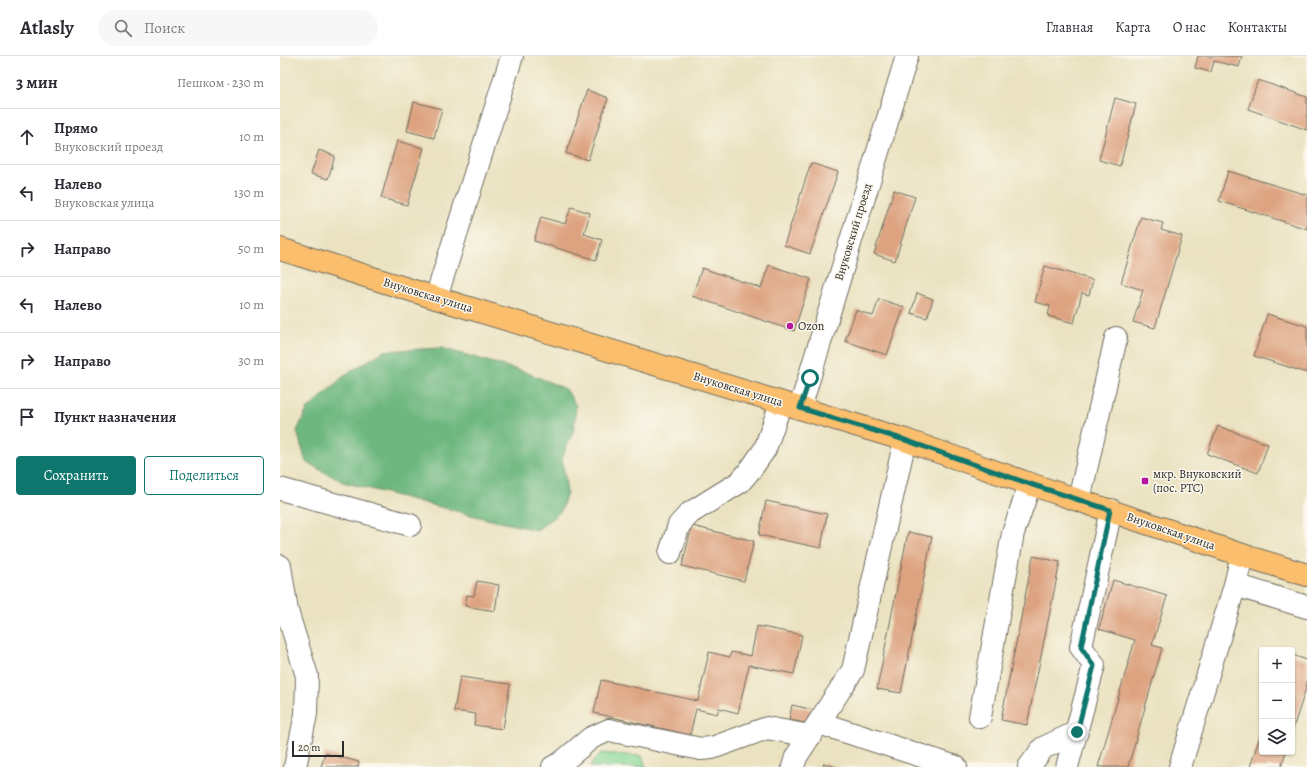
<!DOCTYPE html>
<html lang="ru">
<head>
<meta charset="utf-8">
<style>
  body { margin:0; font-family:Alegreya,serif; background:#f7f7f7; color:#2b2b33 }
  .controls { position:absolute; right:12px; bottom:12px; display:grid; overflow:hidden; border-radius:4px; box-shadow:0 1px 3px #0004 }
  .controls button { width:36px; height:36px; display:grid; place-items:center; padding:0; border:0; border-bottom:1px solid #e1e1e2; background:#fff; color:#2b2b33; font:20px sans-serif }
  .scale { position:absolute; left:12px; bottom:10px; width:52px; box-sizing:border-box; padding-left:4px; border:2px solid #2b2b2b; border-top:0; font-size:11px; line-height:14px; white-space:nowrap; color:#2b2b2b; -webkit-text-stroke:3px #fbf7ec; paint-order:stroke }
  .stop { position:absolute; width:12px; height:12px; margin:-9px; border:3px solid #0f766e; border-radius:50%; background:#fff }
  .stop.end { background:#0f766e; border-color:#fff; box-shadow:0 1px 4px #0008 }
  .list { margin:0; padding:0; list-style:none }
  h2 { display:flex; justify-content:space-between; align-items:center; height:52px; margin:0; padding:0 16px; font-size:17px }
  h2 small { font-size:13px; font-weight:400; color:#7c7c81 }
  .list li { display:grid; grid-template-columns:26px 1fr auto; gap:12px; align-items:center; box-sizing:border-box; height:56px; padding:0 16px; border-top:1px solid #e1e1e2 }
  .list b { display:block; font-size:15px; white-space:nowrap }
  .list p { margin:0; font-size:13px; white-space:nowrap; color:#7c7c81 }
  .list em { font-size:13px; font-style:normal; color:#7c7c81 }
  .actions { display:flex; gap:8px; padding:12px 16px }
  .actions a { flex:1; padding:9px 0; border:1px solid #0f766e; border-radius:4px; text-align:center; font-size:14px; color:#0f766e }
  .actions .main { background:#0f766e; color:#fff }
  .icon { flex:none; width:22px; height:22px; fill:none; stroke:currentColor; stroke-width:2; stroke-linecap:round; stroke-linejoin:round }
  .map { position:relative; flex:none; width:1027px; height:711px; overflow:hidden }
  header { display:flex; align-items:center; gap:24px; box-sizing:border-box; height:56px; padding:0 20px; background:#fff; border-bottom:1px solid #e1e1e2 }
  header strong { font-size:19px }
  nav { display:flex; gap:22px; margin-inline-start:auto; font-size:14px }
  .search { width:280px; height:36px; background:#f7f7f7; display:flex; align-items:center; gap:10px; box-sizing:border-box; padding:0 14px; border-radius:22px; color:#7c7c81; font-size:15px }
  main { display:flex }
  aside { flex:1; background:#fff }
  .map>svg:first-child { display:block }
</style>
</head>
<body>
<header>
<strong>Atlasly</strong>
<div class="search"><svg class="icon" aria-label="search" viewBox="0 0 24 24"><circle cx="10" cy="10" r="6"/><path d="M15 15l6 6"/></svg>Поиск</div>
<nav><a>Главная</a><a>Карта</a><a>О нас</a><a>Контакты</a></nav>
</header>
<main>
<aside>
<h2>3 мин<small>Пешком · 230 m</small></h2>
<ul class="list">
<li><svg class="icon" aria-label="ahead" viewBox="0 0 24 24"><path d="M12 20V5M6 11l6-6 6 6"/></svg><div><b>Прямо</b><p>Внуковский проезд</p></div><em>10 m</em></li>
<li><svg class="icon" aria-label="left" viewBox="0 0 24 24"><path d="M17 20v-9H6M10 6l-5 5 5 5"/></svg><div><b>Налево</b><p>Внуковская улица</p></div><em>130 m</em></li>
<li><svg class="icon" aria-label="right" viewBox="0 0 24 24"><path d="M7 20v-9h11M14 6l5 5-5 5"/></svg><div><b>Направо</b></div><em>50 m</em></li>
<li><svg class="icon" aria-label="left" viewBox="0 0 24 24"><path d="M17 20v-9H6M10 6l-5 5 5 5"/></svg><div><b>Налево</b></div><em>10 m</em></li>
<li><svg class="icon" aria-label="right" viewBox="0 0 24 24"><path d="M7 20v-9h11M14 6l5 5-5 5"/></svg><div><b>Направо</b></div><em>30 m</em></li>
<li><svg class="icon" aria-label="arrive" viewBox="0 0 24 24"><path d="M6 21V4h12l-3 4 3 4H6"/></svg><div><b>Пункт назначения</b></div></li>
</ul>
<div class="actions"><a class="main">Сохранить</a><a>Поделиться</a></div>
</aside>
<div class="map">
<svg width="1027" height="711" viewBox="0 0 1027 711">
  <rect width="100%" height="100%" fill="#fbf7ec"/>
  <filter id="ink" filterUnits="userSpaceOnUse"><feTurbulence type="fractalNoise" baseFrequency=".025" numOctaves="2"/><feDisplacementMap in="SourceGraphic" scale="8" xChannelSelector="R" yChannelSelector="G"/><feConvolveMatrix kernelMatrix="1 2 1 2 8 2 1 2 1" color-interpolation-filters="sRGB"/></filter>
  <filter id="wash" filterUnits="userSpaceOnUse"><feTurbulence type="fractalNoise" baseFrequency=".012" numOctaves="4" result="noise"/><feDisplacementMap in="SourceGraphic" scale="16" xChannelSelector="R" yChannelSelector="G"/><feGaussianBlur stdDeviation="0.9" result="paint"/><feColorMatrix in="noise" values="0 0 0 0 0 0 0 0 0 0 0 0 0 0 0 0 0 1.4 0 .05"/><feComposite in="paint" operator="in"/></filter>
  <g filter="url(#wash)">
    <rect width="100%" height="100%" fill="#eae2c0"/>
    <polygon fill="#89d897" stroke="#5a8261" points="321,697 362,700 366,711 310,711 315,703"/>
    <polygon fill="#6eb880" stroke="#4c7256" points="162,292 245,316 286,333 296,350 294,373 282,402 287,437 281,455 257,474 207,463 63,426 26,406 17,375 27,354 65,319 104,295"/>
    <g id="blocks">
      <g fill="#dda27f">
        <polygon points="918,0 962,0 959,11 934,5 931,16 915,12"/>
        <polygon points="978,24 1027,41 1027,74 968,53"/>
        <polygon points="307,34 328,42 308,104 286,97"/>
        <polygon points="835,42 856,48 840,110 819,104"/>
        <polygon points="134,46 162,53 154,82 127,75"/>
        <polygon points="117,85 144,92 127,149 101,142"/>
        <polygon points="39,94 55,100 48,123 31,118"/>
        <polygon points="531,107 558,116 530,198 504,189"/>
        <polygon points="948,115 1027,139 1027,173 939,145"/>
        <polygon points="614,134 635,141 615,205 594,198"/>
        <polygon points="291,151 310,157 304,178 322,184 316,204 254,185 261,161 285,168"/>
        <polygon points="861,161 883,167 881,174 902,180 875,272 853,266 863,234 841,227"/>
        <polygon points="489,209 531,223 514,275 412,240 422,212 481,232"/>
        <polygon points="765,210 813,224 809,239 802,237 794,267 768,260 770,250 755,246"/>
        <polygon points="637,237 653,243 647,262 631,257"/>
        <polygon points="599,243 624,251 607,299 565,285 576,254 593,260"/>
        <polygon points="987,258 1027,270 1027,317 974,300"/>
        <polygon points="938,370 988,388 978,417 927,398"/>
        <polygon points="486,445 547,458 541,492 479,479"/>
        <polygon points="412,470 474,485 464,525 402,510"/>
        <polygon points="628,476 652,481 621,637 597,633"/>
        <polygon points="753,500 780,506 747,669 721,664"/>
        <polygon points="833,524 887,540 872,589 882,592 848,711 818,711 855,584 819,573"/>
        <polygon points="197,525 219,529 215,555 185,550 187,539 194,540"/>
        <polygon points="477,570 522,579 514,618 469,609 458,657 439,652 437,658 416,653 410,679 314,657 321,624 418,645 429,596 450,601 451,596 471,600"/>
        <polygon points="1012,599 1027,604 1027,629 1012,676"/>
        <polygon points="180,621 230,628 223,673 194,669 196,658 174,655"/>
        <polygon points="512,649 534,654 531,668 509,664"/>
        <polygon points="982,674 982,696 1006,696 1001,711 970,711"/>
        <polygon points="45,697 79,706 78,711 41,711"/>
        <polygon points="544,707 555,711 543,711"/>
      </g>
    </g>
  </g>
  <g filter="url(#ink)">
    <use href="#blocks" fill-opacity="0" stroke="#6e6b5f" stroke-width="1"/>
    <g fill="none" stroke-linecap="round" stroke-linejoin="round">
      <g stroke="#6e6b5f" stroke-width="24">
        <g id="minor">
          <polyline points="156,242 232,0"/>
          <polyline points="520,352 627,0"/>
          <polyline points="0,433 130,469"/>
          <polyline points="799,444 836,282"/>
          <polyline points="390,497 399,469 410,457 460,426 471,413 485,393 501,347"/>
          <polyline points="0,510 7,555 27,620 26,658 15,711"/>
          <polyline points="955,529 1027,551"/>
          <polyline points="700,661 733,477 750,428"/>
          <polyline points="539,667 676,711"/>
          <polyline points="273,711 281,707 311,682 329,674 421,693 432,692 487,672 530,680"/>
          <polyline points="513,711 516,701 573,614 625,384"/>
          <polyline points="749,711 763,692 797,676"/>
          <polyline points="787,711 814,609 801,591 831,454"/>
          <polyline points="900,711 955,529 962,499"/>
        </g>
      </g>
      <g stroke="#6e6b5f" stroke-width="24">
        <polyline id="major" points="0,193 156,242 625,384 750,428 962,499 1027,519"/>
      </g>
      <use href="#minor" stroke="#fff" stroke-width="22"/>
      <use href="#major" stroke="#fabe6d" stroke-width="22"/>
    </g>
  </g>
  <g fill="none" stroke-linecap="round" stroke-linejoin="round" filter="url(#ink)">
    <polyline stroke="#0f766e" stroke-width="5" points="530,322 520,352 625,384 750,428 830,454 801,591 814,610 797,676"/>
  </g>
  <g fill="#b5179e" stroke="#fbf7ec" stroke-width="1.5">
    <circle cx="510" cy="270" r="4"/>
    <rect x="861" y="421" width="8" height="8" rx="2"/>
  </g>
  <g text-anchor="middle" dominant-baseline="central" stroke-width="3" stroke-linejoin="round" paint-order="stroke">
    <g font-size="12" fill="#2b2b2b" stroke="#fbf7ec">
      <text transform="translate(573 176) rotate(-73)">Внуковский проезд</text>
      <text transform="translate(148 239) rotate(17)">Внуковская улица</text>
      <text transform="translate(458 333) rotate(17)">Внуковская улица</text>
      <text transform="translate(891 475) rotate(19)">Внуковская улица</text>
    </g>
    <g font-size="12" fill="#2b2b2b" stroke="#fbf7ec" text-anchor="start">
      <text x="518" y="270">Ozon</text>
      <text x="873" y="418">мкр. Внуковский<tspan x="873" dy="14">(пос. РТС)</tspan></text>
    </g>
  </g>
</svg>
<div class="controls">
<button>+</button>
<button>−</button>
<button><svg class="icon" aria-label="layers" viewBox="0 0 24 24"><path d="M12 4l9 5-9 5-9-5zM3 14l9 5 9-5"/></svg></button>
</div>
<div class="scale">20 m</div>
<div class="stop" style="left:530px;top:322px"></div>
<div class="stop end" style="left:797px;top:676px"></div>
</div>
</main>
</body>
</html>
